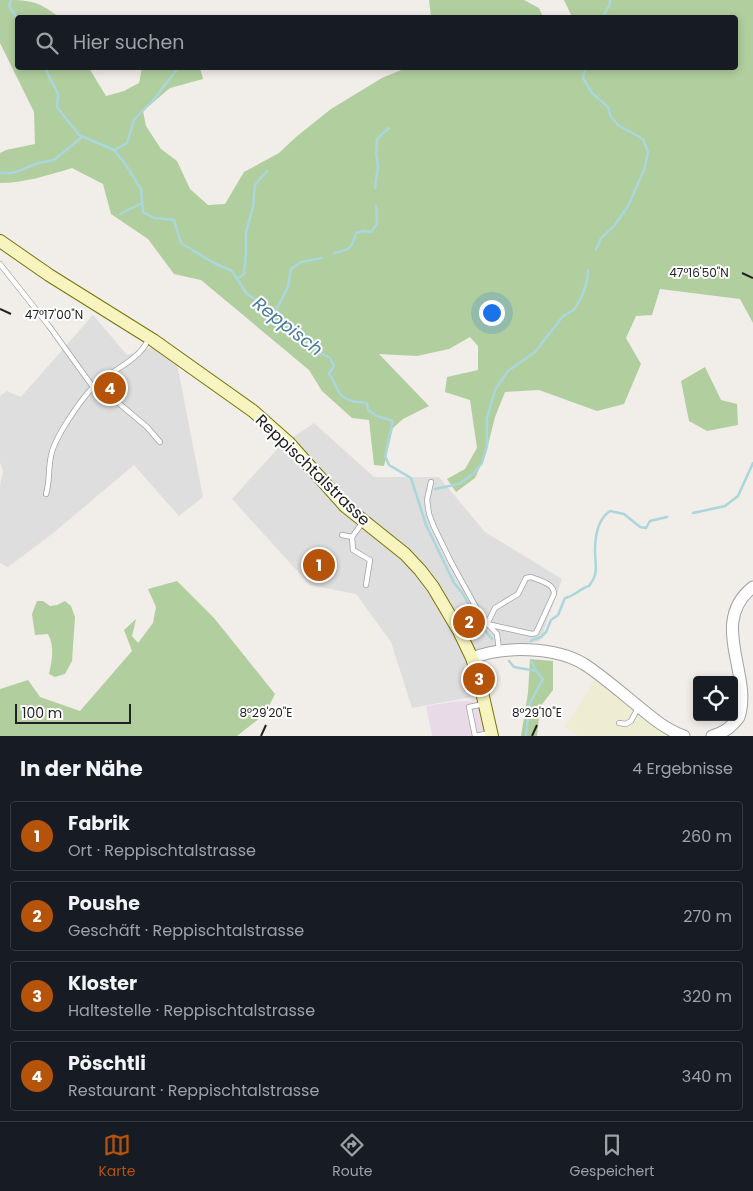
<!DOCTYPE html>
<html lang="de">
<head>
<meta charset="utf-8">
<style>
  body { margin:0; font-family:Poppins,sans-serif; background:#20242c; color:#f1f3f6 }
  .controls { position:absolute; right:15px; bottom:15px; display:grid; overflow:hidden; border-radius:5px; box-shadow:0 2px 8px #0003 }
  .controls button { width:45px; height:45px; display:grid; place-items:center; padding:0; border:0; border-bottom:1px solid #363941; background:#171b24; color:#f1f3f6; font:25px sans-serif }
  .scale { position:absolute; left:15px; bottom:12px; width:116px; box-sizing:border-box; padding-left:5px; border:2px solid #212121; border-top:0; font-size:14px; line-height:18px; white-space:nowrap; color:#212121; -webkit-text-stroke:4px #fff; paint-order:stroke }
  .you { position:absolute; left:491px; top:312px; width:18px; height:18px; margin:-12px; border:4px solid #fff; border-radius:50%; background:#1a73e8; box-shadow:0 0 0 8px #1a73e833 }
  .badge { display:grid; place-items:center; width:32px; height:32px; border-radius:50%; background:#b45309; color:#fff; font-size:16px; font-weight:700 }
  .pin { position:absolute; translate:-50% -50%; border:2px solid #fff; box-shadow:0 1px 5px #0006 }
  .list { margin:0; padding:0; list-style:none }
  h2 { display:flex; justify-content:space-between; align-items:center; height:65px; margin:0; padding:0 20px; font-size:21px }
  h2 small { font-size:16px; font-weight:400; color:#9ea1a6 }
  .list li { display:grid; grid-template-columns:32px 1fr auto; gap:15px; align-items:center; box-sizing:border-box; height:70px; margin:0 10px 10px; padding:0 10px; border:1px solid #363941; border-radius:5px }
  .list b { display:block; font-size:19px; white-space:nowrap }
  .list p { margin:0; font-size:16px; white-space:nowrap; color:#9ea1a6 }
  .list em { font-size:16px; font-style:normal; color:#9ea1a6 }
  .icon { flex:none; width:28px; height:28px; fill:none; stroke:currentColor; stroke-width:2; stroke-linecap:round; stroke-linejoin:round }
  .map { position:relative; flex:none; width:753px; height:736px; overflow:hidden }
  .search { position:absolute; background:#171b24; box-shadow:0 2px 8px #0003; left:15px; right:15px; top:15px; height:55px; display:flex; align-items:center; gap:12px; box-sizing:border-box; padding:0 18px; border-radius:5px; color:#9ea1a6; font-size:19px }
  .sheet { height:385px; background:#171b24 }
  nav { display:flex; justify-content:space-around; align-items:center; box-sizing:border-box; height:70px; border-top:1px solid #363941; background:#171b24; font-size:14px; color:#9ea1a6 }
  nav a { display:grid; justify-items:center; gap:2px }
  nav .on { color:#b45309 }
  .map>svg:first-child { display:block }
</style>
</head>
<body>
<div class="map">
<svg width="753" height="736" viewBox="0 0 753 736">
  <rect width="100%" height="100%" fill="#f1ede8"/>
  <g fill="#dfdede">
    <polygon points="93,315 127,355 156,346 177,364 203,497 179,516 134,465 52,534 8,567 0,563 0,485 3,472 0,462 0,396 7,391 21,397"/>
    <polygon points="314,423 374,477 439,477 485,532 562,579 540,641 469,655 477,696 412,708 391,642 356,594 310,585 232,499 279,447"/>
  </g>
  <polygon fill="#e9dae8" points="460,701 480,702 487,736 432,736 426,706"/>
  <polygon fill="#eeedd4" points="596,678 667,735 669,736 579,736 565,727"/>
  <g fill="#b1ce9e">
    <path d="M0 0C29 0 37 0 59 17L18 18V68H89L106 96 124 91 139 83 142 68H200L203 79 170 88 143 111 146 126 161 149 177 161 190 189 208 205 225 204 244 172 279 153 296 137 331 109 382 78 406 68H736V18L572 17 564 0H753V323L740 299 660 289 652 315 636 316 626 338 641 364 624 404 597 411 539 390 505 392 495 417 486 453 475 478 456 492 447 479 465 469 477 448 470 400 445 392 447 377 478 370V346L470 337 449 349 417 356 379 354 429 406 403 419 393 428 384 466 374 465 369 420 352 418 322 391 309 370 201 280 174 274 148 239 111 214 103 184 72 168C49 175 24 183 0 183V153L6 150 35 144 34 112 0 43Z"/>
    <polygon points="429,0 524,0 539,8 543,17 431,17"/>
    <polygon points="705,367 721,400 737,404 738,425 707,431 689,421 681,381"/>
    <polygon points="177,581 214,618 275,694 265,714 237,736 0,736 0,689 28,680 40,697 80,711 132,651 124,630 136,619 132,636 138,643 153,623 156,607 148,589"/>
    <path d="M37 601H43L50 606 57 605 65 601 71 606 75 617 72 661 65 674 55 677 49 674C52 660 55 647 48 634L35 635 32 614Z"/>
    <polygon points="530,659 553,661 553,690 540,707 537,736 521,736 528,693"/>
  </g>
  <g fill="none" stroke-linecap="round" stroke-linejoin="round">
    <g stroke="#aad6dc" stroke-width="2.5">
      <polyline points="11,0 9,6 18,20"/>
      <polyline points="602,18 610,4 610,0"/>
      <path d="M45 68 58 94 57 107 79 135 114 150 124 162 141 189 143 212 154 218 174 220 181 243 212 262 232 271 247 294 293 325 315 350 330 358 334 366 329 374C334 380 335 386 339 392 346 402 356 402 367 403L368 410 377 416 393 421 385 456 389 465 411 478 426 525 454 583 463 594 479 623 492 639"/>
      <polyline points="586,68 583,78 592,93 608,107 611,117 618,125 643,139 648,152 644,170 628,206 614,226 601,238 596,250"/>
      <polyline points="114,150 127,143 134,120 155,98 178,68"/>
      <polyline points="0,173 13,173 38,163 54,160 82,137"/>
      <polyline points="375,188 378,166 376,152 377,139 389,128"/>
      <polyline points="120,214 142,203"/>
      <path d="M334 253C349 250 352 249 356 233L363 231 371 232 377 224 376 206"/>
      <polyline points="237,279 244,274 246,253 246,232 253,207 255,185 267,171"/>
      <polyline points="275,312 288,287 291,269 301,262 322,258"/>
      <polyline points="435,489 459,484 473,474 482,463 487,446 487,418 495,390 508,371 535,352 563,316 574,310 582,296 587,281 588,270"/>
      <polyline points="693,513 725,506 738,496 753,463"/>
      <path d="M531 641 532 640 541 637 546 632 551 620 558 615 565 598C575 596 579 589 589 586 591 583 594 579 595 575 597 567 595 559 595 551 595 536 598 519 610 511L624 514 640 527 646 528 650 521 667 517"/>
      <polyline points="509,661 514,667 536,671 543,679 529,705 526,736"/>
      <polyline points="531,661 536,671"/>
    </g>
    <g stroke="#a2a2a2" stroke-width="6">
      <g id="service">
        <polyline points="0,264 49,326 93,387"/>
        <polyline points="96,384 147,427 160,442"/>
        <polyline points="431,482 427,500 429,514 434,527 451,562 482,618 497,634 499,650"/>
        <path d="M46 494C50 481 48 469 51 456 54 438 80 401 93 387 108 372 139 361 148 340"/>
        <polyline points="342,535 352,537"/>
        <polyline points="352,537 353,550 370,560 366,585"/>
        <polyline points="352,537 363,522"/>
        <path d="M531 577C540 581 554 583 554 594L536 633 532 634 487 624 495 608 518 594 526 578Z"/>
        <polyline points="484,704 469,707 475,736 490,733"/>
        <polyline points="619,723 626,724 631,721 638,708"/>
      </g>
    </g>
    <g stroke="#a2a2a2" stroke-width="13">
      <g id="tertiary">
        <path d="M472 658C504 646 554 646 584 664 601 675 617 689 633 702 649 715 664 729 684 736"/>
        <path d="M712 736C724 733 732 727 739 717 753 675 708 622 753 587"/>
      </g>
    </g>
    <g stroke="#75760a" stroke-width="14">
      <polyline id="secondary" points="0,241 49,275 153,340 253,411 289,443 345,506 405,554 420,570 433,587 459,631 472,658 479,679 492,736"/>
    </g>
    <use href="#service" stroke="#fff" stroke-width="4.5"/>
    <use href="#tertiary" stroke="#fff" stroke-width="11"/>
    <use href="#secondary" stroke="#f7f4bf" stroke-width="12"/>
  </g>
  <path fill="none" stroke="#212121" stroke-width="2" d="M742 273 753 278M0 309 11 314M261 736 266 725M532 736 537 725"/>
  <g text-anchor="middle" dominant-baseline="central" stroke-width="4" stroke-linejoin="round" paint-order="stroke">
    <g font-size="16" fill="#212121" stroke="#fff">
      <text transform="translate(313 470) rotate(44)">Reppischtalstrasse</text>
    </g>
    <g font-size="18" font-style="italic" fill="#4a7c9d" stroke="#fff">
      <text transform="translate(288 326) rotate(38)">Reppisch</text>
    </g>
  </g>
  <g font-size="12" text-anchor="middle" fill="#212121" stroke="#fff" stroke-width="4" stroke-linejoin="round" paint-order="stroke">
    <text x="699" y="277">47°16'50"N</text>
    <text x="54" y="319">47°17'00"N</text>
    <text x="266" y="717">8°29'20"E</text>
    <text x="537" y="717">8°29'10"E</text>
  </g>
</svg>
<div class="controls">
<button><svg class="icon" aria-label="locate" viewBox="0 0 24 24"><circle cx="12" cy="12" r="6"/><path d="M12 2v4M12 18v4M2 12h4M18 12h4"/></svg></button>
</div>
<div class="scale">100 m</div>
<div class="you"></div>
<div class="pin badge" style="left:319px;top:565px">1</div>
<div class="pin badge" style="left:469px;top:622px">2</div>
<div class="pin badge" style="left:479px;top:679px">3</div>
<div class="pin badge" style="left:110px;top:388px">4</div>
<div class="search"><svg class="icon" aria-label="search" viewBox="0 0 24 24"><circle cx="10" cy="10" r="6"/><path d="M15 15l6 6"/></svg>Hier suchen</div>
</div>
<section class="sheet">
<h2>In der Nähe<small>4 Ergebnisse</small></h2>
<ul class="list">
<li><span class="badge">1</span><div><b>Fabrik</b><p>Ort · Reppischtalstrasse</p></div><em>260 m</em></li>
<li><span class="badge">2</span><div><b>Poushe</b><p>Geschäft · Reppischtalstrasse</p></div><em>270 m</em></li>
<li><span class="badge">3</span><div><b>Kloster</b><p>Haltestelle · Reppischtalstrasse</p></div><em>320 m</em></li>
<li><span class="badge">4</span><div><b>Pöschtli</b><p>Restaurant · Reppischtalstrasse</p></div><em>340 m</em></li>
</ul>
</section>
<nav>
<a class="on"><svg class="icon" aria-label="map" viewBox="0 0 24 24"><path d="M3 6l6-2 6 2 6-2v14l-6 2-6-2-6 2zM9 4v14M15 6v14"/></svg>Karte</a>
<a><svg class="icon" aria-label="directions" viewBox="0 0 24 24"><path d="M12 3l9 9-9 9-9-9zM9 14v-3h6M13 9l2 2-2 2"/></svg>Route</a>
<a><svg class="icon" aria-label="saved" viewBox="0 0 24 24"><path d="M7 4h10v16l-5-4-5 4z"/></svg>Gespeichert</a>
</nav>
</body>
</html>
